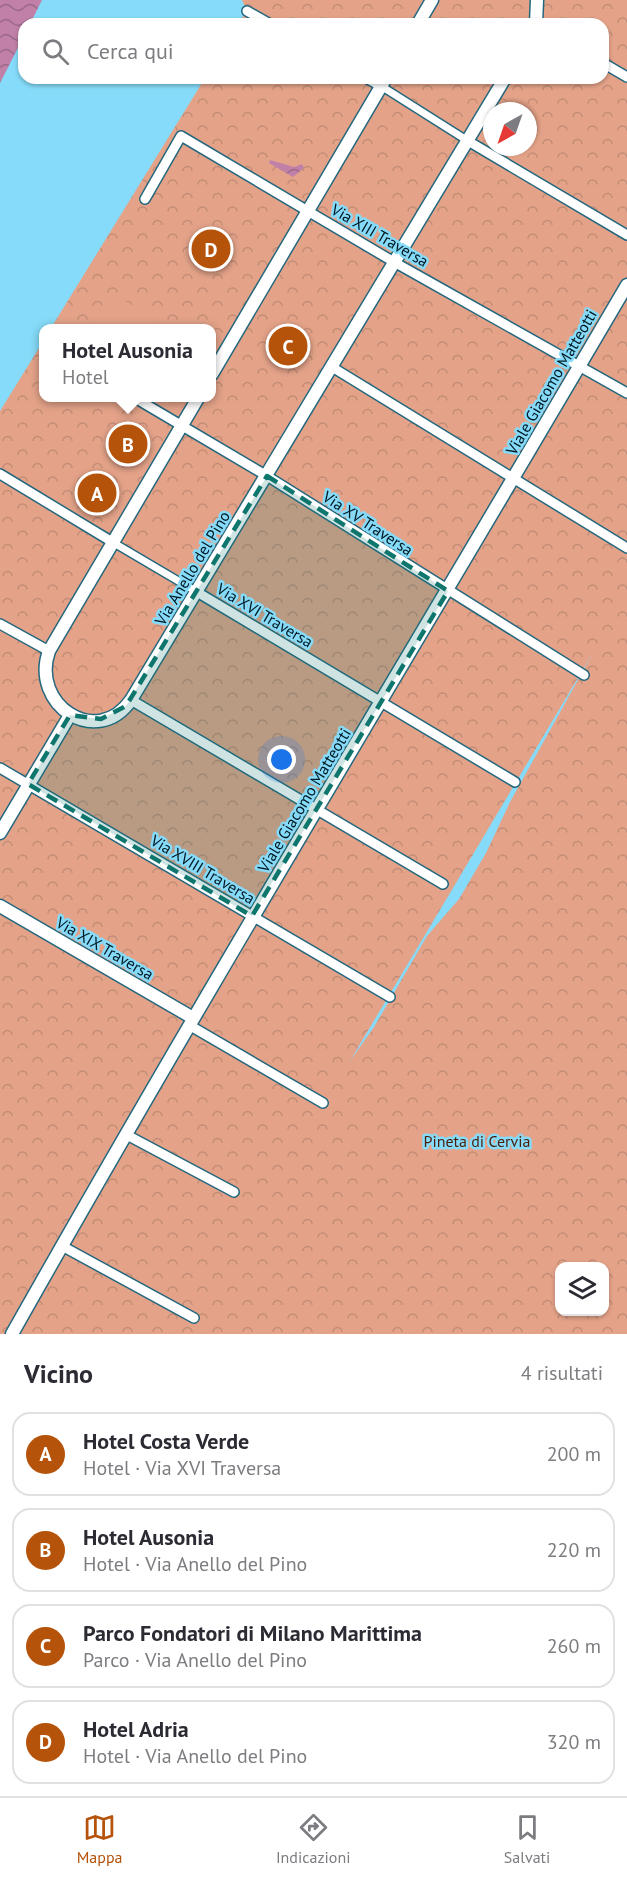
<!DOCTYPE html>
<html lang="it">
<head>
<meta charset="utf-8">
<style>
  body { margin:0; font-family:"PT Sans",sans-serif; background:#f7f7f7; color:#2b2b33 }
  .controls { position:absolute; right:18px; bottom:18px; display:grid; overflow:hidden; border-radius:12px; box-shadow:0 2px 4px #0004 }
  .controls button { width:54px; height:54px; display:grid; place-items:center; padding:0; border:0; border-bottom:2px solid #e1e1e2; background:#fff; color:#2b2b33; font:30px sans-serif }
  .compass { position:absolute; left:483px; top:102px; width:54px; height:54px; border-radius:50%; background:#fff; box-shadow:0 2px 4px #0004; rotate:220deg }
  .you { position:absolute; left:282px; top:760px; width:21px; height:21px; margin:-15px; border:4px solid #fff; border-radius:50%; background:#1a73e8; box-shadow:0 0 0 9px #1a73e833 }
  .badge { display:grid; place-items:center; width:39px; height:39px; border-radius:50%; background:#b45309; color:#fff; font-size:20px; font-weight:700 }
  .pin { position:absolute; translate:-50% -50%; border:3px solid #fff; box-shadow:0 2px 6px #0006 }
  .popup { position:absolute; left:39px; top:324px; width:177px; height:78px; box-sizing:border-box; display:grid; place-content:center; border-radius:12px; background:#fff; filter:drop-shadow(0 2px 4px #0005); font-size:20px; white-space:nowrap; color:#7c7c81 }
  .popup b { font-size:22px; color:#2b2b33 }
  .popup::after { content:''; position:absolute; left:50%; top:100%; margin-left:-12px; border:12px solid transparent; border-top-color:#fff }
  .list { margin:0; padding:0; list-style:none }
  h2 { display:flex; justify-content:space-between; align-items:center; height:78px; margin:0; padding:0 24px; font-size:26px }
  h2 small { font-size:20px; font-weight:400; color:#7c7c81 }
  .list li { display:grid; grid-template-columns:39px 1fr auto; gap:18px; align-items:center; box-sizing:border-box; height:84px; margin:0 12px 12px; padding:0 12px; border:2px solid #e1e1e2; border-radius:18px }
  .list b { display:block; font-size:22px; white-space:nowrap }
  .list p { margin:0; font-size:20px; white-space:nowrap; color:#7c7c81 }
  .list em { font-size:20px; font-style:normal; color:#7c7c81 }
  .icon { flex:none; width:33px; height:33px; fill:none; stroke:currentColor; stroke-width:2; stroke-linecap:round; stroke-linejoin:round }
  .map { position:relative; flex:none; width:627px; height:1334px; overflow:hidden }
  .search { position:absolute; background:#fff; box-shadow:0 2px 4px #0004; left:18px; right:18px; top:18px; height:66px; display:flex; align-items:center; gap:15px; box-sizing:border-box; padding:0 21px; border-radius:18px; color:#7c7c81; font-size:22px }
  .sheet { height:462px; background:#fff }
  nav { display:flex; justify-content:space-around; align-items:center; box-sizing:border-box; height:84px; border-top:2px solid #e1e1e2; background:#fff; font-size:16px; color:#7c7c81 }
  nav a { display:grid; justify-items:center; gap:3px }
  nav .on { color:#b45309 }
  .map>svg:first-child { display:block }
</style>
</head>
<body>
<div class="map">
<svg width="627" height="1334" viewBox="0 0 627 1334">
  <defs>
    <pattern id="forest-crowns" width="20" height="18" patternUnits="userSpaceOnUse" patternTransform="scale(1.5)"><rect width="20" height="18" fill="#e4a389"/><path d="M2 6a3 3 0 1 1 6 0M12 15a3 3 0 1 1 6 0" fill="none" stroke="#c28c76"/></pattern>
    <pattern id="water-waves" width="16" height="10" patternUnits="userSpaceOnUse" patternTransform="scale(1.5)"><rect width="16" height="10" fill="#c080a7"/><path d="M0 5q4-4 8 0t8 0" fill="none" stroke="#9a6888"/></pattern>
  </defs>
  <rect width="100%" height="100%" fill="#85dbf9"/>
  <path fill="url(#forest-crowns)" fill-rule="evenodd" d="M242 0H627V1334H0V411L44 340V398H212V328H51L205 78H603V24H238L247 11ZM492 111H528V147H492ZM594 651 510 802 486 853 459 899 427 936 374 1027 350 1061ZM560 1266H604V1312H560Z"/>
  <polygon fill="#e4a389" points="110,292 158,320 153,328 88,328"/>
  <g fill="url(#water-waves)">
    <polygon points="0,0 42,0 30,24 24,24 24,36 0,83"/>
    <polygon points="270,160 294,167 302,164 304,168 293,177 269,163"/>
  </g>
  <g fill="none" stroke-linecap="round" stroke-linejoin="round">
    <g stroke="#25687e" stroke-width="10">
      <g id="pedestrian">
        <polyline points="381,86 468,141"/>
        <polyline points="114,543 197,592"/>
      </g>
    </g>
    <g stroke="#25687e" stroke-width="12">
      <g id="minor">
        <polyline points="247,11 270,24"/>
        <polyline points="603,63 627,77"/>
        <polyline points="366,78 381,86"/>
        <polyline points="468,141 627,235"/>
        <polyline points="145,199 181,136 394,262 627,393"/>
        <polyline points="332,367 627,548"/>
        <polyline points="135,398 267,476 584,675"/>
        <polyline points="0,474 114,543"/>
        <polyline points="197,592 515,782"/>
        <polyline points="0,624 49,651"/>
        <polyline points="131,700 443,884"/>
        <polyline points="0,768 390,997"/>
        <polyline points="189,1025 323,1103"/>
        <polyline points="125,1134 234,1192"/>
        <polyline points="62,1246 194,1318"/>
      </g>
    </g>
    <g stroke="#25687e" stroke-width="15">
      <g id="tertiary">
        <polyline points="418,24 432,0"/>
        <polyline points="536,24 537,0"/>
        <polyline points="212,374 386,78"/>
        <path d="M198 398 49 651C30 705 97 749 131 700L505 78"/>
        <polyline points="0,833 70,715"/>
        <polyline points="0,906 193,1018"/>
        <path d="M12 1334C211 981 422 635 627 285"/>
      </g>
    </g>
    <use href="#pedestrian" stroke="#fff" stroke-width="7"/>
    <use href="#minor" stroke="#fff" stroke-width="9"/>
    <use href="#tertiary" stroke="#fff" stroke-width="12"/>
  </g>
  <path fill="#0f766e" fill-opacity="0.2" stroke="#0f766e" stroke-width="4.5" stroke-dasharray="12 8" stroke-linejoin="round" d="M267 476 448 591 252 916 28 784 70 715 101 719 126 706Z"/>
  <g text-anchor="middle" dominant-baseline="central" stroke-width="5" stroke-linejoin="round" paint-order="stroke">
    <g font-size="16" fill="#001922" stroke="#85dbf9">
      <text transform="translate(380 235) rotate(30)">Via XIII Traversa</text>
      <text transform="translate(551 382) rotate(-60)">Viale Giacomo Matteotti</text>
      <text transform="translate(368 523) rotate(33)">Via XV Traversa</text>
      <text transform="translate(192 568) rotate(-59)">Via Anello del Pino</text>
      <text transform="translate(265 615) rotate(31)">Via XVI Traversa</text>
      <text transform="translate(304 800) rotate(-59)">Viale Giacomo Matteotti</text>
      <text transform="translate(203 869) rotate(31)">Via XVIII Traversa</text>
      <text transform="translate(105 948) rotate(30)">Via XIX Traversa</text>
    </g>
    <g font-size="16" fill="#4a1e09" stroke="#85dbf9">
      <text x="477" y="1141">Pineta di Cervia</text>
    </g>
  </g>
</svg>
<div class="controls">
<button><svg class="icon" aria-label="layers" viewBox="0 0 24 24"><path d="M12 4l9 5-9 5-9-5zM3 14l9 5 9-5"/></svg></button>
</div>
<svg class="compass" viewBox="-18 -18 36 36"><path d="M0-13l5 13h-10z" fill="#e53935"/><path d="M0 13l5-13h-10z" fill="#7c7c81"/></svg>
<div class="you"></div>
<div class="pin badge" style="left:97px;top:493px">A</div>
<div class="pin badge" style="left:128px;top:444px">B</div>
<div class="popup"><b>Hotel Ausonia</b>Hotel</div>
<div class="pin badge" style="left:288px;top:346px">C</div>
<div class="pin badge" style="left:211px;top:249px">D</div>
<div class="search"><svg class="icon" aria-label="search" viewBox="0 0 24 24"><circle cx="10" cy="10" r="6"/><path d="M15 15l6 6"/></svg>Cerca qui</div>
</div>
<section class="sheet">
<h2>Vicino<small>4 risultati</small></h2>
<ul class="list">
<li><span class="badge">A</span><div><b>Hotel Costa Verde</b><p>Hotel · Via XVI Traversa</p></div><em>200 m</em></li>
<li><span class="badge">B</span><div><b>Hotel Ausonia</b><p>Hotel · Via Anello del Pino</p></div><em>220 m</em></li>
<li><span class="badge">C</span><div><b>Parco Fondatori di Milano Marittima</b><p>Parco · Via Anello del Pino</p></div><em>260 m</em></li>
<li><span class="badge">D</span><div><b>Hotel Adria</b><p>Hotel · Via Anello del Pino</p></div><em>320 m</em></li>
</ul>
</section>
<nav>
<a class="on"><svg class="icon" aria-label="map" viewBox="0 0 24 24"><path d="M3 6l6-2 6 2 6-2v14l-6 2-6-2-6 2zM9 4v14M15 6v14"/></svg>Mappa</a>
<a><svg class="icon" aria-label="directions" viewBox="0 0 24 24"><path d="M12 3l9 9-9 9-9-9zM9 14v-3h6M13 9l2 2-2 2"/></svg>Indicazioni</a>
<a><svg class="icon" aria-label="saved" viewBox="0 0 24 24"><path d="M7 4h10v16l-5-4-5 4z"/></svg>Salvati</a>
</nav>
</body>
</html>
